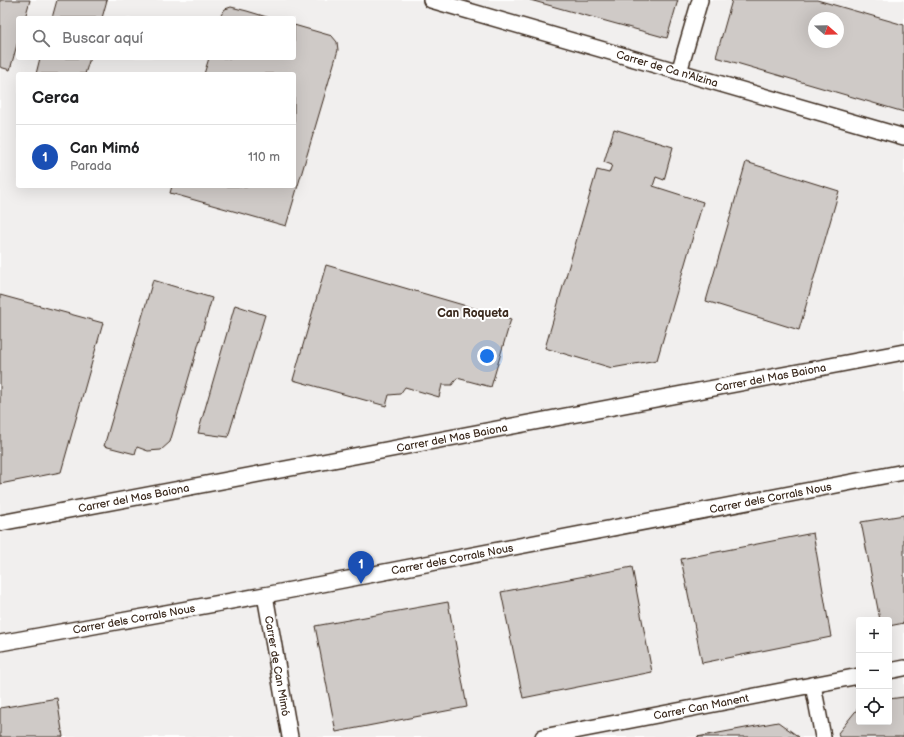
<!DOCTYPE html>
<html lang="es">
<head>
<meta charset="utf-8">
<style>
  body { margin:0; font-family:"Balsamiq Sans",sans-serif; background:#f6f6f6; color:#202124 }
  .controls { position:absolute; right:12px; bottom:12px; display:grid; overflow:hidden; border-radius:4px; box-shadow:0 4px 16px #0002 }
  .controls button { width:36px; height:36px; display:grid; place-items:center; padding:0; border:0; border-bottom:1px solid #e0e0e0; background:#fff; color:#202124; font:20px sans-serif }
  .compass { position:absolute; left:808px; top:12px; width:36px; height:36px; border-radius:50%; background:#fff; box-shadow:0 4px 16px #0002; rotate:110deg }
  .you { position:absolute; left:487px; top:356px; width:14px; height:14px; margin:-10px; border:3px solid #fff; border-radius:50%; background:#1a73e8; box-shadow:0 0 0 6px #1a73e833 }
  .badge { display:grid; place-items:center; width:26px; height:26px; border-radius:50%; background:#b45309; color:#fff; font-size:13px; font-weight:700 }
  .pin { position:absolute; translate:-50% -33px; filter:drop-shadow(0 1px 2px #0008) }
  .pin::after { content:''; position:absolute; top:21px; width:14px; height:12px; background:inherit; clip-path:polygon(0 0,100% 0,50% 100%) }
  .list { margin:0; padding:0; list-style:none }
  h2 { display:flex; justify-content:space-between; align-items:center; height:52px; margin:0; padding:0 16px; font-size:17px }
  h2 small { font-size:13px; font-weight:400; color:#757577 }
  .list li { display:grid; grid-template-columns:26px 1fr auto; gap:12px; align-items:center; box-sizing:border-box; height:64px; padding:0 16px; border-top:1px solid #e0e0e0 }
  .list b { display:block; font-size:15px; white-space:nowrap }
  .list p { margin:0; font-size:13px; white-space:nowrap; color:#757577 }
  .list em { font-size:13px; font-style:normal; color:#757577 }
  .icon { flex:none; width:22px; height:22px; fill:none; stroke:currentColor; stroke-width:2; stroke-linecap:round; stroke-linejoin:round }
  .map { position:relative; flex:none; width:904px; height:737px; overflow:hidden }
  .search { position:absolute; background:#fff; box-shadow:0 4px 16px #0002; left:16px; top:16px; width:280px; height:44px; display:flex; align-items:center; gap:10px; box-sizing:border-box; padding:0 14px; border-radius:4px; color:#757577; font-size:15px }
  .panel { position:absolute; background:#fff; box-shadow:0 4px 16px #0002; left:16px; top:72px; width:280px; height:116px; border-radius:4px }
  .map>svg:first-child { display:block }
</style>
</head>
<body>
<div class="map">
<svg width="904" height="737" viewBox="0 0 904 737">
  <rect width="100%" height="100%" fill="#fff"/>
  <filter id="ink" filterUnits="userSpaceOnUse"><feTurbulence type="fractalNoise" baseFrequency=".025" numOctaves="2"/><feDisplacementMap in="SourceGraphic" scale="8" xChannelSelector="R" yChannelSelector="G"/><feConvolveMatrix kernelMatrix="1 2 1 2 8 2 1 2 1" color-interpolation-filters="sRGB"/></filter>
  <g filter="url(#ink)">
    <path fill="#f1efee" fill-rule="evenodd" d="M0 0H904V737H0ZM18 18H294V58H18ZM814 18H838V42H814ZM18 74H294V186H18ZM859 620H889V722H859Z"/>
    <g fill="#cfcac7" stroke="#3b2a1e" fill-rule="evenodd">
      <polygon points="0,0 30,0 25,18 18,18 18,41 10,70 0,67"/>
      <polygon points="57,0 107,0 102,18 52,18"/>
      <polygon points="530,0 678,0 667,38"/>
      <path d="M732 0H817L904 25V112L716 57ZM814 18H838V42H814Z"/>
      <polygon points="231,7 247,11 270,18 219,18 225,9"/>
      <polygon points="294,25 332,36 337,42 338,50 286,226 170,193 172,186 294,186 294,74 204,74 209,58 294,58"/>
      <polygon points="40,58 90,58 85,74 36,74"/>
      <polygon points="614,129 673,147 664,180 656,177 653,186 703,202 657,360 612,368 545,348 597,170 609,173 612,165 604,162"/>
      <polygon points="746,162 839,191 799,330 706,301"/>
      <polygon points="326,265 511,319 491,387 457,378 452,385 442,385 439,397 405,387 400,394 389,395 386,406 293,380"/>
      <polygon points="153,280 212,298 170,442 161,450 148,451 137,447 135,454 104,446"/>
      <polygon points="0,295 103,323 61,472 0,484"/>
      <polygon points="235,305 265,315 228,437 198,433"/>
      <polygon points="904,515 904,623 889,626 889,620 880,620 861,522"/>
      <polygon points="813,533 831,637 702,663 681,559"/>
      <polygon points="632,567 652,672 523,698 501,592"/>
      <polygon points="448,602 467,707 336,732 315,626"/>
      <polygon points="904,697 904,737 839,737 838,733 859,707 859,722 889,722 889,699"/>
      <polygon points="57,698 63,737 0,737 0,708"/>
      <polygon points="778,722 799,737 697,737"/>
    </g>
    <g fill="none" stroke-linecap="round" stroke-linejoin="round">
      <g stroke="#3b2a1e" stroke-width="18">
        <g id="street">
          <path id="s1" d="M431 0 904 137"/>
          <polyline points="679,72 700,0"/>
          <path id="s2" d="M0 523 904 352"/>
          <path id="s3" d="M265 595 290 737"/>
          <path id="s4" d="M0 643 265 595 904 472"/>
          <polyline points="889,671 904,668"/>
          <polyline points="813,685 823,737"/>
          <path id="s5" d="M543 737 859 676"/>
        </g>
      </g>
      <use href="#street" stroke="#fff" stroke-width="15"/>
    </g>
  </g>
  <g text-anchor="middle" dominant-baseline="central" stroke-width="4" stroke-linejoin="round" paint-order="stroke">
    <g font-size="11" fill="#3b2a1e" stroke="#fff">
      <text stroke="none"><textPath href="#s1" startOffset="246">Carrer de Ca n'Alzina</textPath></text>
      <text stroke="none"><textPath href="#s2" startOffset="784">Carrer del Mas Baiona</textPath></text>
      <text stroke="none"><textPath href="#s2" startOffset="460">Carrer del Mas Baiona</textPath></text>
      <text stroke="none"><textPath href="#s2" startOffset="136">Carrer del Mas Baiona</textPath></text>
      <text stroke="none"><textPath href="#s4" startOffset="784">Carrer dels Corrals Nous</textPath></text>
      <text stroke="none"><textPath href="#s4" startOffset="460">Carrer dels Corrals Nous</textPath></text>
      <text stroke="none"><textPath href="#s4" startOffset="136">Carrer dels Corrals Nous</textPath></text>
      <text stroke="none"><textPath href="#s3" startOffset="72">Carrer de Can Mimó</textPath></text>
      <text stroke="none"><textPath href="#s5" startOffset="161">Carrer Can Manent</textPath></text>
    </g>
    <g font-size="12" font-weight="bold" fill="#3b2a1e" stroke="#fff">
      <text x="473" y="313">Can Roqueta</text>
    </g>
  </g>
</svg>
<div class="controls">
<button>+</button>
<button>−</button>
<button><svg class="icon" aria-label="locate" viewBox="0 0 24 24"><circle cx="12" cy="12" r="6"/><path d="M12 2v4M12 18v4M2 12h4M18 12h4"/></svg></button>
</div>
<svg class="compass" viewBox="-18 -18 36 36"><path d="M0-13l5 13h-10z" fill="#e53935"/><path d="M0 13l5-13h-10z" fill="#757577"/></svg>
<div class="you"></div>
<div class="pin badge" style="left:361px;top:584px;background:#1a4fb4">1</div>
<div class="search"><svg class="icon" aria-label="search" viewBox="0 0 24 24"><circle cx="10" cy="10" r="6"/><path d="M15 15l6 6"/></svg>Buscar aquí</div>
<section class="panel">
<h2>Cerca<small></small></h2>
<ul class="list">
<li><span class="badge" style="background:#1a4fb4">1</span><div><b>Can Mimó</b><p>Parada</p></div><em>110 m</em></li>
</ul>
</section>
</div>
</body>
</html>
